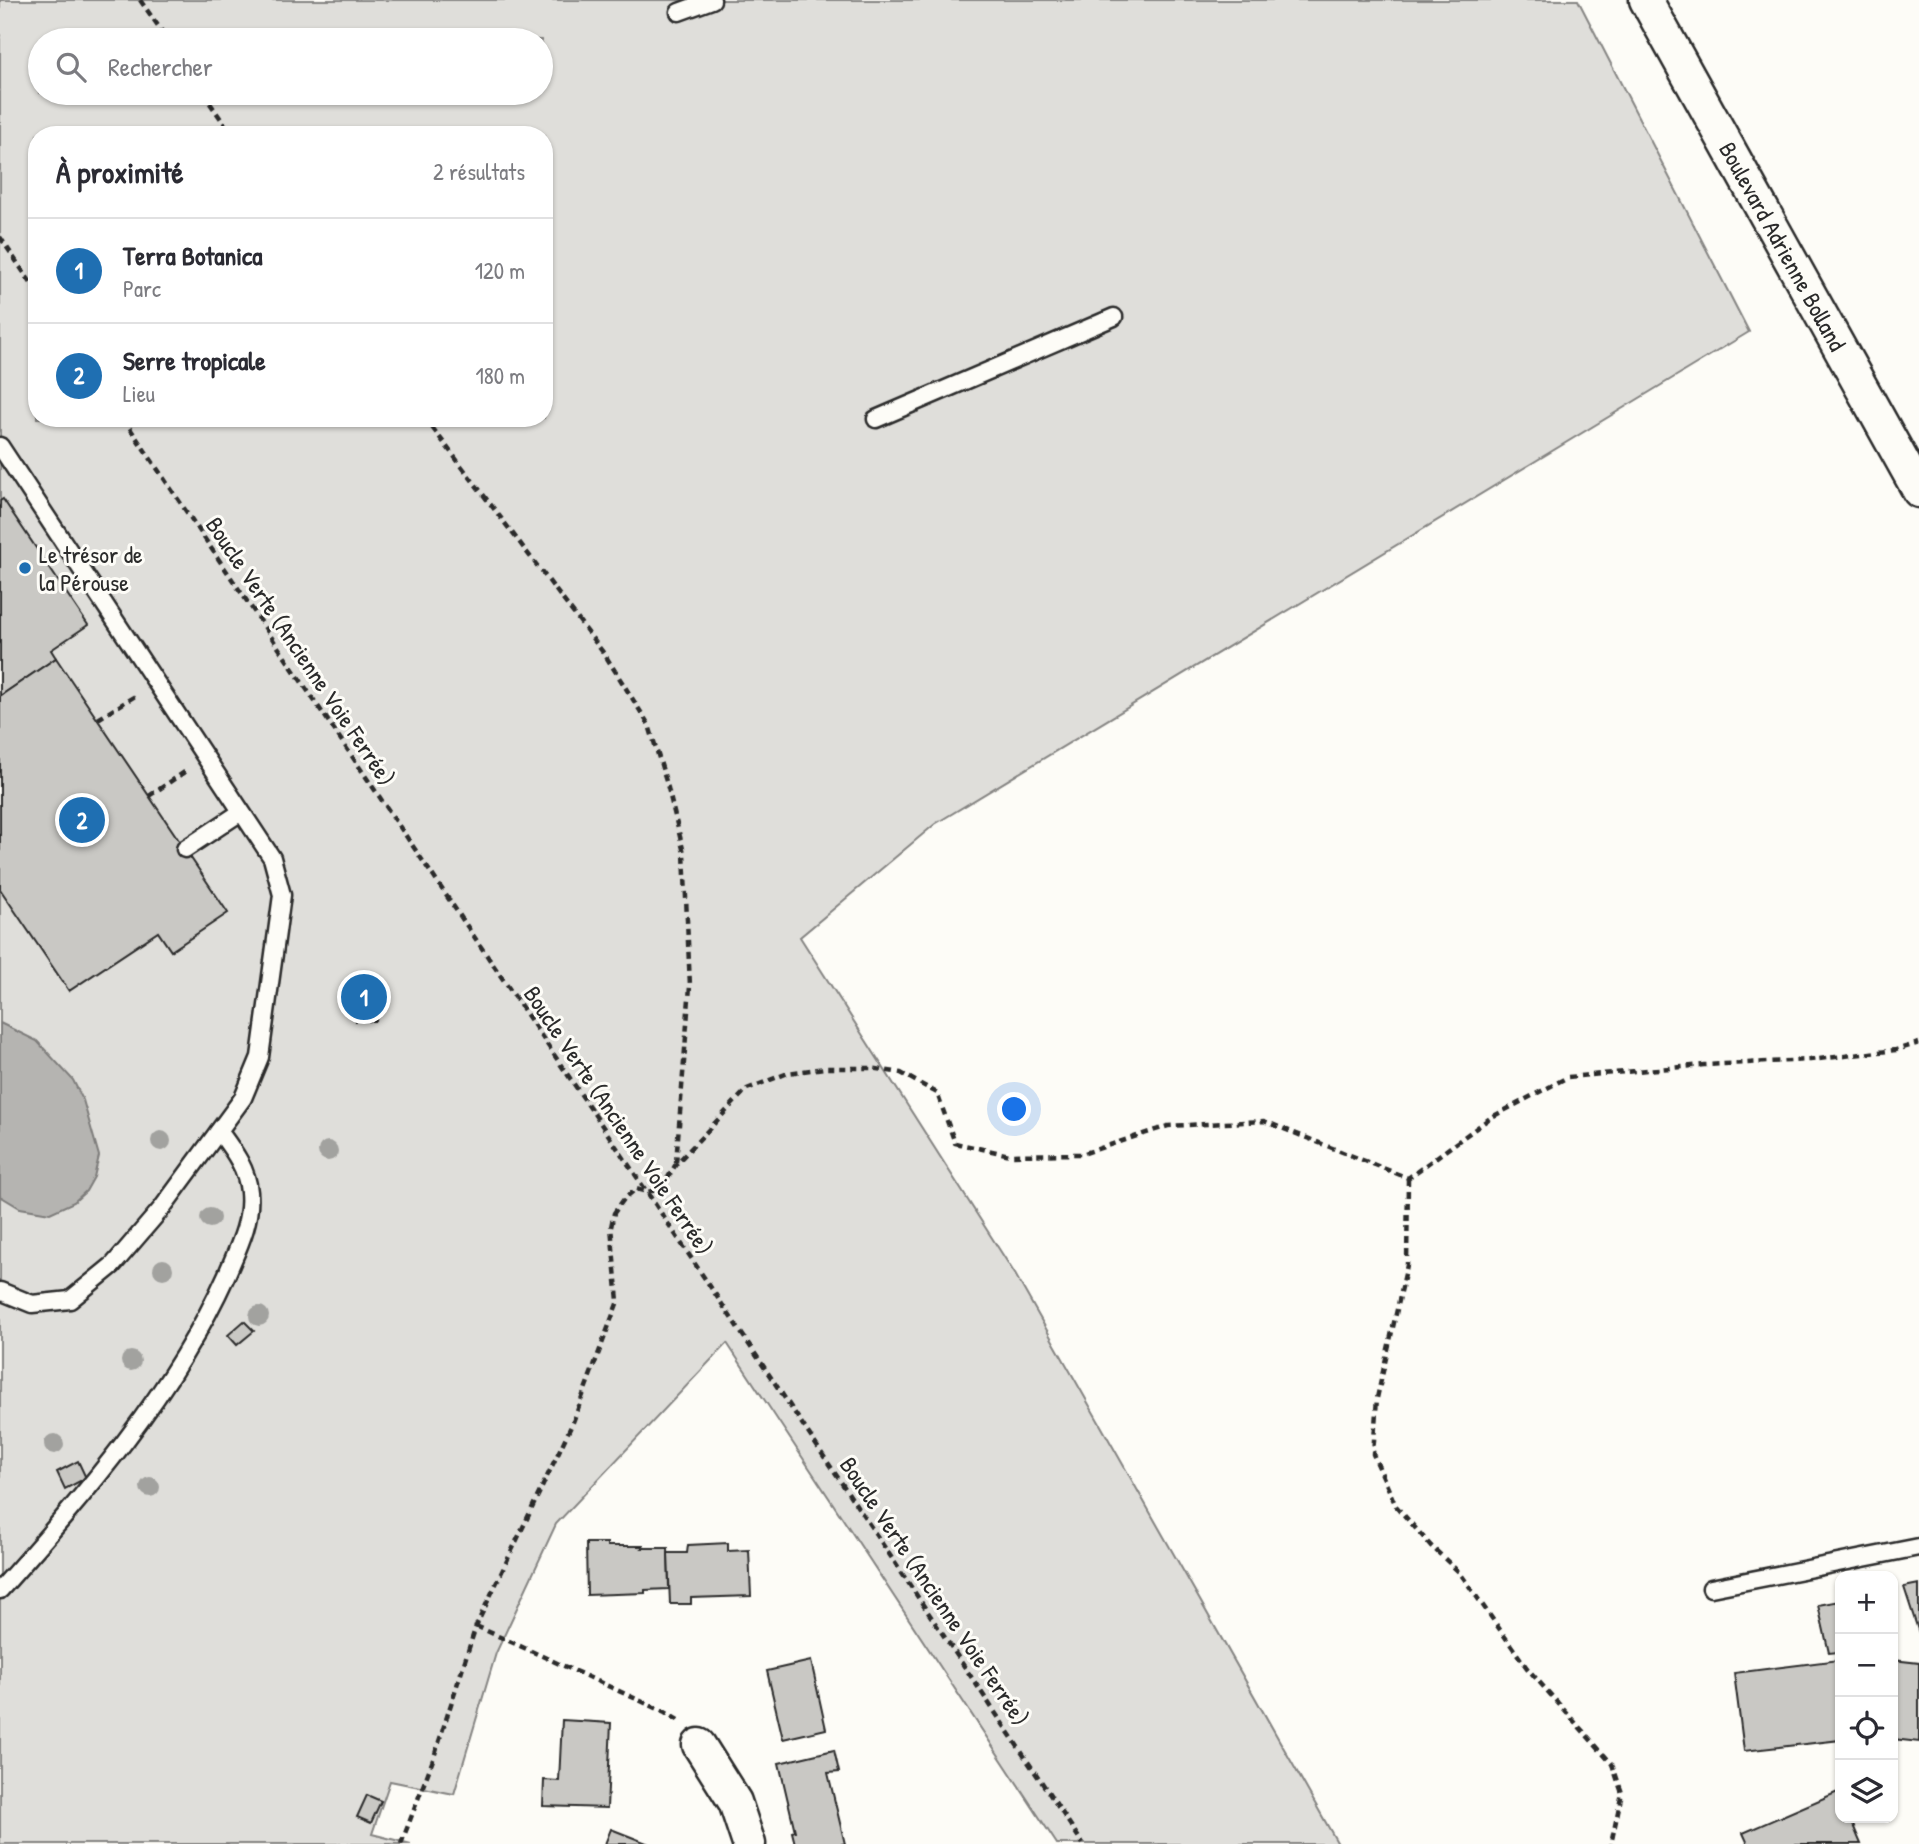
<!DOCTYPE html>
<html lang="fr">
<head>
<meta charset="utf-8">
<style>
  body { margin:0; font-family:"Patrick Hand",sans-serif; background:#f2f2f3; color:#2b2b33 }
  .controls { position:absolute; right:21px; bottom:21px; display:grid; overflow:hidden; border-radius:14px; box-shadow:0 2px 5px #0004 }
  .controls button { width:63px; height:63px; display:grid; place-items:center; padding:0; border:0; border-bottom:2px solid #e1e1e2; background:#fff; color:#2b2b33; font:35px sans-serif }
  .you { position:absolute; left:1015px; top:1110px; width:24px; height:24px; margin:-18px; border:5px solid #fff; border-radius:50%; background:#1a73e8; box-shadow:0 0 0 10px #1a73e833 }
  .badge { display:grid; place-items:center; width:46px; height:46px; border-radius:50%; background:#1f6fb2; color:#fff; font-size:23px; font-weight:700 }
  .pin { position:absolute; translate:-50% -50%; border:4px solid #fff; box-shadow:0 2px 7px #0006 }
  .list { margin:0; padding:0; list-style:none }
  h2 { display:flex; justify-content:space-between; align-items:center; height:91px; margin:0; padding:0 28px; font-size:30px }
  h2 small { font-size:23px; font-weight:400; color:#7c7c81 }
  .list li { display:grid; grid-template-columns:46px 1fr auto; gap:21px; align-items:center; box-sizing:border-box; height:105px; padding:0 28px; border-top:2px solid #e1e1e2 }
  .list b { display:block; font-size:26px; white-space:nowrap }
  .list p { margin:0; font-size:23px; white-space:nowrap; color:#7c7c81 }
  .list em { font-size:23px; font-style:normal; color:#7c7c81 }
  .icon { flex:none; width:38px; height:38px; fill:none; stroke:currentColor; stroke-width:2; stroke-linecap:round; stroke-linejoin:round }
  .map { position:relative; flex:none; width:1919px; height:1844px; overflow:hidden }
  .search { position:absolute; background:#fff; box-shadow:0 2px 5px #0004; left:28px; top:28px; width:525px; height:77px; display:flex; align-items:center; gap:18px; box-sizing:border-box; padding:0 24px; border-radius:38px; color:#7c7c81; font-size:26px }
  .panel { position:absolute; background:#fff; box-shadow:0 2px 5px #0004; left:28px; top:126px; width:525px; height:301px; border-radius:28px }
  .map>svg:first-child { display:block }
</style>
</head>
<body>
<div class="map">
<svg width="1919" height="1844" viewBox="0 0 1919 1844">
  <rect width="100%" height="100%" fill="#fdfcf7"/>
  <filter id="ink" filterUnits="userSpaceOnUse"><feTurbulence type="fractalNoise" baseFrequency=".0143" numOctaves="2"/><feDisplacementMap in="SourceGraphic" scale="14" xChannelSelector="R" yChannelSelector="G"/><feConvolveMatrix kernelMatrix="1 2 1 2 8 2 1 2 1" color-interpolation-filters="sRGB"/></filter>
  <g filter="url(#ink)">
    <path fill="#dfdeda" stroke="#858482" stroke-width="2" fill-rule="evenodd" d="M0 0H1578L1749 332 935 824 800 937 1015 1274 1338 1844H1057L727 1343 556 1524 496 1653 454 1794 390 1781 372 1834 411 1844H0ZM40 40H541V93H40ZM37 135H544V418H37Z"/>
    <polygon fill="#b5b4b1" stroke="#7e7d7b" stroke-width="2" points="0,1023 37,1041 73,1080 83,1100 99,1156 94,1177 86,1191 74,1202 50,1213 20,1208 0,1196"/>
    <g fill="#c9c8c4" stroke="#2b2b2b" stroke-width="2">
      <polygon points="3,499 88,625 51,650 56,658 0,696 0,501"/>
      <polygon points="56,658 228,913 171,951 158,932 69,991 0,889 0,696"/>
      <polygon points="357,1011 377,1012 376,1021 356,1021"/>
      <polygon points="244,1321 254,1331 237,1345 228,1335"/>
      <polygon points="78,1461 86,1478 65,1489 57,1472"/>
      <polygon points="586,1543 607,1543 607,1546 643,1546 642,1548 668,1548 669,1589 645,1590 645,1593 587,1595"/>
      <polygon points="728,1543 728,1551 749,1550 751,1596 691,1598 691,1604 670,1604 668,1553 687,1553 688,1545"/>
      <polygon points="1919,1584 1919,1633 1904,1587"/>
      <polygon points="1840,1601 1840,1740 1744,1751 1734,1673 1839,1660 1838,1652 1829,1653 1818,1605"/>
      <polygon points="1893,1660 1919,1663 1919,1742 1893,1739"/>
      <polygon points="811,1661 826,1729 783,1739 767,1671"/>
      <polygon points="562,1720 611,1723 607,1808 543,1806 544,1780 559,1781"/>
      <polygon points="834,1750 839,1772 828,1773 845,1844 795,1844 792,1832 795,1831 779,1763"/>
      <polygon points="1840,1791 1840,1818 1850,1818 1861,1844 1748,1844 1743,1833"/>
      <polygon points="367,1795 381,1801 371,1823 357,1817"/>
      <polygon points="611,1829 649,1844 605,1844"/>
    </g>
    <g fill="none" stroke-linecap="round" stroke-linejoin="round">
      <g stroke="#2b2b2b" stroke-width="21">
        <g id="service">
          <polyline points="679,12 712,0"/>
          <polyline points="876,419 1114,317"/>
          <polyline points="0,446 272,858 282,895 260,1057 243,1098 162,1208 113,1265 70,1300 32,1304 0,1291"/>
          <polyline points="185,849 241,812"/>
          <polyline points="1711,1588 1919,1547"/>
          <path d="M0 1590C86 1493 173 1394 227 1274 238 1248 252 1221 249 1192 247 1168 233 1150 219 1131"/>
        </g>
      </g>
      <g stroke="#2b2b2b" stroke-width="37">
        <g id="minor">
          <polyline points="1646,0 1919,491"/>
          <polyline points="699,1745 735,1802 749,1844"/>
        </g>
      </g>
      <g stroke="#2b2b2b" stroke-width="4.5" stroke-dasharray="7 5" stroke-linecap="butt">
        <polyline points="140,0 168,40"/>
        <polyline points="203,93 232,135"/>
        <polyline points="0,237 37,292"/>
        <polyline points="123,418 647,1192 1083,1844"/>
        <polyline points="425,418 605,655 649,725 668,788 684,853 690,986 676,1163"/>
        <polyline points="98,719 135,696"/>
        <polyline points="149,796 186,771"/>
        <polyline points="1408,1178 1407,1265 1377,1398 1373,1454 1396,1506 1431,1546 1460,1573 1527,1668 1612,1764 1622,1793 1611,1844"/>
        <polyline points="476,1626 665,1712 678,1720"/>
        <polyline points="401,1844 434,1757 476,1626 573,1422 618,1301 611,1227 614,1213 624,1199 636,1189 647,1192 657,1190 666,1181 676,1164 747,1089 788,1073 825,1068 871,1068 901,1073 937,1093 955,1143 1010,1155 1082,1154 1168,1126 1264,1121 1408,1178 1490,1118 1568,1077 1704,1065 1810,1060 1896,1050 1919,1043"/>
      </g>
      <use href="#service" stroke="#fdfcf7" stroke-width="16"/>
      <use href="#minor" stroke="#fdfcf7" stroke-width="32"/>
    </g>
    <g fill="#a2a29f">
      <circle cx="161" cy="1141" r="10"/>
      <circle cx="328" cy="1151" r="10"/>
      <circle cx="210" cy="1218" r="10"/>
      <circle cx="163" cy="1269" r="10"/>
      <circle cx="259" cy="1316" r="10"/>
      <circle cx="131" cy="1361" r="10"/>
      <circle cx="54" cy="1444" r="10"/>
      <circle cx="150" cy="1487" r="10"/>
    </g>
  </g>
  <circle fill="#1f6fb2" stroke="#fdfcf7" stroke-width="2.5" cx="25" cy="568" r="7"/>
  <g text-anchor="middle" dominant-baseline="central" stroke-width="6" stroke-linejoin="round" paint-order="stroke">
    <g font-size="24" fill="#2b2b2b" stroke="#fdfcf7">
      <text transform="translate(1783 246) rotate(61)">Boulevard Adrienne Bolland</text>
      <text transform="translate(301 651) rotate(56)">Boucle Verte (Ancienne Voie Ferrée)</text>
      <text transform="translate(619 1120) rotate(56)">Boucle Verte (Ancienne Voie Ferrée)</text>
      <text transform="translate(935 1591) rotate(56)">Boucle Verte (Ancienne Voie Ferrée)</text>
    </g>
    <g font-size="24" fill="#2b2b2b" stroke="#fdfcf7" text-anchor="start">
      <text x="39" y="554">Le trésor de<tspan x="39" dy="28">la Pérouse</tspan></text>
    </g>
  </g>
</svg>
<div class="controls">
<button>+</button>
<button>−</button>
<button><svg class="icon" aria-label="locate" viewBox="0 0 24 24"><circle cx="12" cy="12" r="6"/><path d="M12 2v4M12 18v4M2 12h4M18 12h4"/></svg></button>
<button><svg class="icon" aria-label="layers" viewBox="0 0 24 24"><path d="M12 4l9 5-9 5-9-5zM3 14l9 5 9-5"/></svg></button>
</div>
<div class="you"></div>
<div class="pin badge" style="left:364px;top:997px">1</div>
<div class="pin badge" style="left:82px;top:820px">2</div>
<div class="search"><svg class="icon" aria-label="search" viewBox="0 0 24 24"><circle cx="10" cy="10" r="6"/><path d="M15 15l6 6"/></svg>Rechercher</div>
<section class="panel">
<h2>À proximité<small>2 résultats</small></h2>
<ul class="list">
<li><span class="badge">1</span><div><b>Terra Botanica</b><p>Parc</p></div><em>120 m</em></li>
<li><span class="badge">2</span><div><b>Serre tropicale</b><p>Lieu</p></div><em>180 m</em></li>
</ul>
</section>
</div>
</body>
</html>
